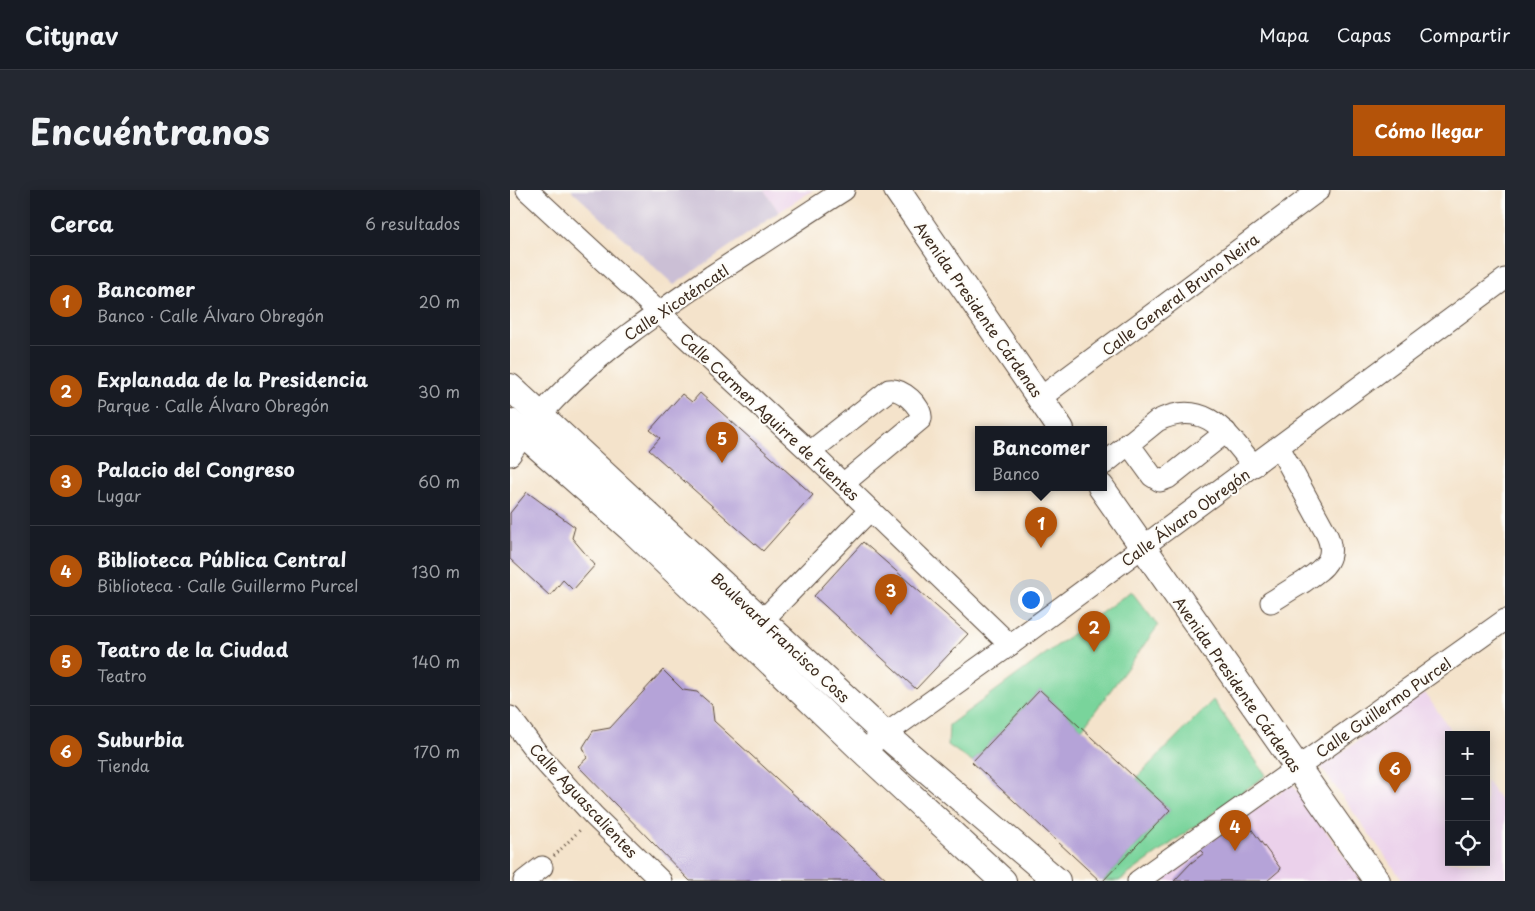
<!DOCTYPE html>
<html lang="es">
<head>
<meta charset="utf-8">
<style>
  body { margin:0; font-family:"Playpen Sans",sans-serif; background:#242831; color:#f1f3f6 }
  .controls { position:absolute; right:15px; bottom:15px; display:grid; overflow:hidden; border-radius:0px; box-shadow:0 2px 12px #0003 }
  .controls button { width:45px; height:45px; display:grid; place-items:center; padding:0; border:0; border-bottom:1px solid #363941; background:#171b24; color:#f1f3f6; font:25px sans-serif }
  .you { position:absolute; left:520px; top:409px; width:18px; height:18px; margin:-12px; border:4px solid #fff; border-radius:50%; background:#1a73e8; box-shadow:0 0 0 8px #1a73e833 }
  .badge { display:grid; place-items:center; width:32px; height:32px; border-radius:50%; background:#b45309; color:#fff; font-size:16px; font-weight:700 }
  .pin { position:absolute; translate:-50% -41px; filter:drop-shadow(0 1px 2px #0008) }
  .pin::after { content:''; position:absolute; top:26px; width:18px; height:15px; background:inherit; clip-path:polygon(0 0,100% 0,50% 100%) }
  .popup { position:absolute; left:465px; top:236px; width:132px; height:65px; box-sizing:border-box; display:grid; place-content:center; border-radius:0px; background:#171b24; filter:drop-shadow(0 1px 4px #0005); font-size:16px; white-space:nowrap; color:#9ea1a6 }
  .popup b { font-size:19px; color:#f1f3f6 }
  .popup::after { content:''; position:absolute; left:50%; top:100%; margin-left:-10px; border:10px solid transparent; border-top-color:#171b24 }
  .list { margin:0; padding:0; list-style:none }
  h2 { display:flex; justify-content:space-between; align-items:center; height:65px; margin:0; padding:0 20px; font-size:21px }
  h2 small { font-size:16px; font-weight:400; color:#9ea1a6 }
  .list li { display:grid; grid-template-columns:32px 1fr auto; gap:15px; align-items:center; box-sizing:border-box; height:90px; padding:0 20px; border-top:1px solid #363941 }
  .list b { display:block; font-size:19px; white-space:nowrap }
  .list p { margin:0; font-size:16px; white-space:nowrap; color:#9ea1a6 }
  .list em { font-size:16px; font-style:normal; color:#9ea1a6 }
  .icon { flex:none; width:28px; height:28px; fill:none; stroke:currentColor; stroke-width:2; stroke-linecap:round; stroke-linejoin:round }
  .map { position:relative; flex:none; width:995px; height:691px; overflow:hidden; border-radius:0px }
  header { display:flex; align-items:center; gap:30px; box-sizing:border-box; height:70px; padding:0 25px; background:#171b24; border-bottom:1px solid #363941 }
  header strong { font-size:24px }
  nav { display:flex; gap:28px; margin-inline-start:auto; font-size:18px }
  .intro { display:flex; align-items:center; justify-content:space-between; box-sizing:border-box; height:120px; padding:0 30px }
  h1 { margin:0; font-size:35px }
  .button { padding:12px 22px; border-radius:0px; background:#b45309; color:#fff; font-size:18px; font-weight:700 }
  main { display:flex; gap:30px; padding:0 30px }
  aside { flex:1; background:#171b24; border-radius:0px; box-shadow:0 2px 12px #0003 }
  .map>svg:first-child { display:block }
</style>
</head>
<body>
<header>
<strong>Citynav</strong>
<nav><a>Mapa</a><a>Capas</a><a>Compartir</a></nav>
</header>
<div class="intro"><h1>Encuéntranos</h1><a class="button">Cómo llegar</a></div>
<main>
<aside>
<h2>Cerca<small>6 resultados</small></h2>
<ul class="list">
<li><span class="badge">1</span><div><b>Bancomer</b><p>Banco · Calle Álvaro Obregón</p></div><em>20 m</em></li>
<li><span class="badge">2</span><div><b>Explanada de la Presidencia</b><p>Parque · Calle Álvaro Obregón</p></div><em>30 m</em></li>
<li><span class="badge">3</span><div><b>Palacio del Congreso</b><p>Lugar</p></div><em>60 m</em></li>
<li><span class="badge">4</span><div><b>Biblioteca Pública Central</b><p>Biblioteca · Calle Guillermo Purcel</p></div><em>130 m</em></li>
<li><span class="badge">5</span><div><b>Teatro de la Ciudad</b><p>Teatro</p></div><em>140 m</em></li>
<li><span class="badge">6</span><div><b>Suburbia</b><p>Tienda</p></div><em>170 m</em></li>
</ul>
</aside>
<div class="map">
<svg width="995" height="691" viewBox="0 0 995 691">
  <rect width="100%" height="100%" fill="#fdfcf7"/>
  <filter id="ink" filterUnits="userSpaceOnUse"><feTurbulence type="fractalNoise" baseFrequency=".02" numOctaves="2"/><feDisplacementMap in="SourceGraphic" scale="10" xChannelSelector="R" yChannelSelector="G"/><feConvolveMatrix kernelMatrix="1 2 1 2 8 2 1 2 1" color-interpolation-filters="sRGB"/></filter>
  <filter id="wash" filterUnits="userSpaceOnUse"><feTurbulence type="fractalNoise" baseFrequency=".0096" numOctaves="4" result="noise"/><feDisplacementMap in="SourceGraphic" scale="20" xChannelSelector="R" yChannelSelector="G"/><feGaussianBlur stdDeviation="1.12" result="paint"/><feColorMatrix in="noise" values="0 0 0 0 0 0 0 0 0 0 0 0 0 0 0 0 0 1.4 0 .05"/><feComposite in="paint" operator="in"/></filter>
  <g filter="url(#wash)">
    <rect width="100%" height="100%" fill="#f4e3cb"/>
    <g fill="#ebd1eb">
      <polygon points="254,0 303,0 269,22"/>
      <polygon points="915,503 944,545 939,545 939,672 976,672 976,590 995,617 995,691 893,691 811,577"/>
      <polygon points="782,594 852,691 643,691"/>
    </g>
    <polygon fill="#cbbfd5" points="61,0 254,0 269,22 164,95"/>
    <g fill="#79d49b" stroke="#5a7f5c">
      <polygon points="621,401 648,436 572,539 530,500 462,572 438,555 439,535"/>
      <polygon points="703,510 756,585 609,691 593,691 660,620 626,588"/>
    </g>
    <g id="blocks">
      <g fill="#b5a3d8">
        <polygon points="190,203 303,305 253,361 139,260 150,248 140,240 172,204 182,212"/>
        <polygon points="17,302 65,337 62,348 85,375 63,400 53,390 40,406 0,369 0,323"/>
        <polygon points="353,352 458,444 406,499 304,406"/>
        <polygon points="153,480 173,500 187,502 202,515 204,531 378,691 180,691 68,576 77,568 73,557 83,541 100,538"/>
        <polygon points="530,500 660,620 593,691 590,691 462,572"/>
        <polygon points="734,629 771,679 757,691 664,691 681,673 694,663 690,659"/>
      </g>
    </g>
  </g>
  <g filter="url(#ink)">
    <use href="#blocks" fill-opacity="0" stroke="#574638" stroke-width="1"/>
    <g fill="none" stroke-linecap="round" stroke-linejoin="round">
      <g stroke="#574638" stroke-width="23">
        <g id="minor">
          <polyline points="17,0 300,262 500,455"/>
          <polyline points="530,208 809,0"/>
          <polyline points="618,253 642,286 650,291 658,288 716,242"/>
          <path d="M300 262 379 200C391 197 413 217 411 229L333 294"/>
          <path d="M0 265C13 243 28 227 45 209 92 160 147 123 203 85 247 57 290 28 334 0"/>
          <path d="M594 274 647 231C695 207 717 243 744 276"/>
          <path d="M761 412C771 406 781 399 792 393 812 379 829 370 816 343L769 257"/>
          <polyline points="253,430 360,320"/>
          <polyline points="0,527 31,568 84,626 151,691"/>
          <polyline points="363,553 500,455 995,89"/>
          <polyline points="14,691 32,677"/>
          <polyline points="628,691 995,430"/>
        </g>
      </g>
      <g stroke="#574638" stroke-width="28">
        <g id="major">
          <polyline points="387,0 551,239"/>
          <polyline points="0,197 376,545 547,691"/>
          <polyline points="0,232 121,339 352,560 493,691"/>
          <polyline points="591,297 867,691"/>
        </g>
      </g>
      <polyline stroke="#574638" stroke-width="3" stroke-dasharray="1 4" stroke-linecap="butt" points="44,666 71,639"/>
      <use href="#minor" stroke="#fff" stroke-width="21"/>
      <use href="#major" stroke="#fff" stroke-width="26"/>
    </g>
  </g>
  <g text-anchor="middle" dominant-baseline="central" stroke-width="4" stroke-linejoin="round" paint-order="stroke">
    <g font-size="15" fill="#3b2a1e" stroke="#fdfcf7">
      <text transform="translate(670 104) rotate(-37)">Calle General Bruno Neira</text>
      <text transform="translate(166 112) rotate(-34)">Calle Xicoténcatl</text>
      <text transform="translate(469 119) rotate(55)">Avenida Presidente Cárdenas</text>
      <text transform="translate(260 226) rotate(43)">Calle Carmen Aguirre de Fuentes</text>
      <text transform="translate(675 327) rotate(-36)">Calle Álvaro Obregón</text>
      <text transform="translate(271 447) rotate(43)">Boulevard Francisco Coss</text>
      <text transform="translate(728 494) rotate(55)">Avenida Presidente Cárdenas</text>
      <text transform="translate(873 517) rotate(-35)">Calle Guillermo Purcel</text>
      <text transform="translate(74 610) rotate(47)">Calle Aguascalientes</text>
    </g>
  </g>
</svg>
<div class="controls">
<button>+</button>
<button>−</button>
<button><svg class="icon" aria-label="locate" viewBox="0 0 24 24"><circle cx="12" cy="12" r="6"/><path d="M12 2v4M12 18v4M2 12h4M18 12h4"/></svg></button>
</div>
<div class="you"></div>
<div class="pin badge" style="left:531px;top:358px">1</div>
<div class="popup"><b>Bancomer</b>Banco</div>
<div class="pin badge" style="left:584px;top:462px">2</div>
<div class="pin badge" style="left:381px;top:425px">3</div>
<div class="pin badge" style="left:725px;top:661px">4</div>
<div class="pin badge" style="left:212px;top:273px">5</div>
<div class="pin badge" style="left:885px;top:603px">6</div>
</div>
</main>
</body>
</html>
